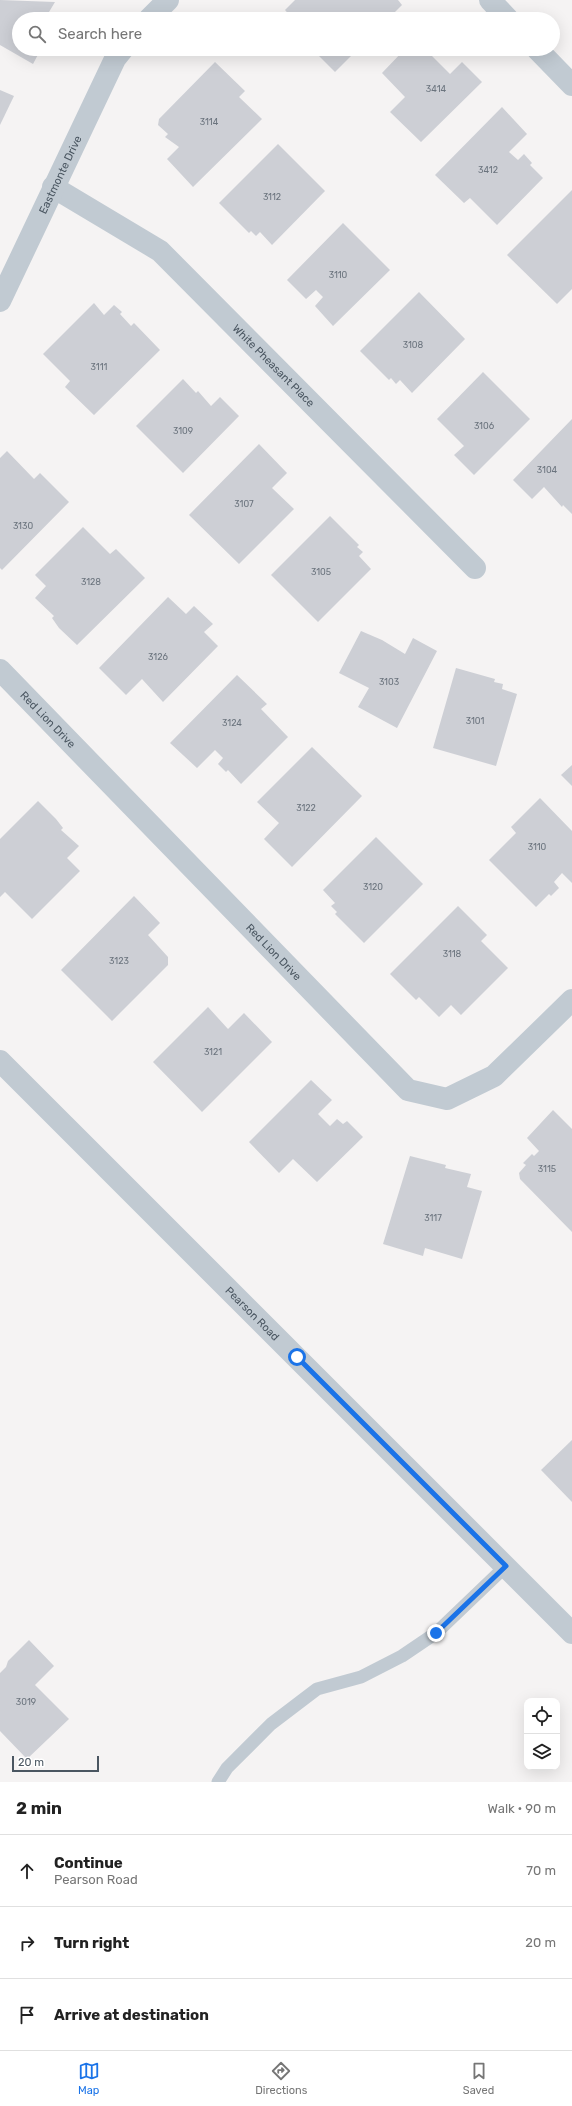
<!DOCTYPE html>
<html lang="en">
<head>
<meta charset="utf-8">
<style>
  body { margin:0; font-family:Rubik,sans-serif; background:#f2f2f2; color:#222 }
  .controls { position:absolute; right:12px; bottom:12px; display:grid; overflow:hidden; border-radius:8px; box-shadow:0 4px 16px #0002 }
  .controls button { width:36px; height:36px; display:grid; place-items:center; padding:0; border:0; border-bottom:1px solid #e0e0e0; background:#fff; color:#222; font:20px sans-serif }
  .scale { position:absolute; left:12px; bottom:10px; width:87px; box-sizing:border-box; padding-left:4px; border:2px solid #4a5661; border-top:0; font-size:11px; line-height:14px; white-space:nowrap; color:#4a5661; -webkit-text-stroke:3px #fff; paint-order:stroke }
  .stop { position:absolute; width:12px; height:12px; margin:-9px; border:3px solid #1a73e8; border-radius:50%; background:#fff }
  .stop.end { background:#1a73e8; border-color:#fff; box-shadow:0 1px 4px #0008 }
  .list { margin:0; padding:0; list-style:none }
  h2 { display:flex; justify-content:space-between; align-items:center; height:52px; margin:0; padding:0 16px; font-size:17px }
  h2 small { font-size:13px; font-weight:400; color:#767676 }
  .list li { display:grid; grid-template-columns:26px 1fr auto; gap:12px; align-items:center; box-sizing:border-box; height:72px; padding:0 16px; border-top:1px solid #e0e0e0 }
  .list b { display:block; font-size:15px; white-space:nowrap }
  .list p { margin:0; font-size:13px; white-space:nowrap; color:#767676 }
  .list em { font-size:13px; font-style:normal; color:#767676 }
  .icon { flex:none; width:22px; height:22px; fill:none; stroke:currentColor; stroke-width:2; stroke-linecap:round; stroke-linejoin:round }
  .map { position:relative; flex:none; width:572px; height:1782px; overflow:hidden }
  .search { position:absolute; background:#fff; box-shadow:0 4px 16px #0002; left:12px; right:12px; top:12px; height:44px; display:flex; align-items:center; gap:10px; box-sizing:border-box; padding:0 14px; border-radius:22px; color:#767676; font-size:15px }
  .sheet { height:268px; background:#fff }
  nav { display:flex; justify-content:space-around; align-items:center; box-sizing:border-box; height:56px; border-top:1px solid #e0e0e0; background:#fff; font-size:11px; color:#767676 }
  nav a { display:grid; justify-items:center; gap:2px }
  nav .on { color:#1a73e8 }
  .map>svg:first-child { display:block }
</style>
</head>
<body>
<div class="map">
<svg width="572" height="1782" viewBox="0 0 572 1782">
  <rect width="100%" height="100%" fill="#f5f3f3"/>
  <g fill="#cdcfd5">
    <polygon points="0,0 55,2 49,12 56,16 54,19 19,19 19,49 41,49 33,64 0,45"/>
    <polygon points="295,0 398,0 402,5 388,19 293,19 285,10"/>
    <polygon points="312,49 358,49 335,72"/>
    <polygon points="405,49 425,49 450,74 462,62 482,82 421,142 390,112 405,97 382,73"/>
    <polygon points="215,62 245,91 239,97 262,119 193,187 167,159 179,147 165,137 168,134 158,125 159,119"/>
    <polygon points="0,90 14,96 0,125"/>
    <polygon points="502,107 527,134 509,152 518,160 524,154 532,163 530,165 543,178 497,225 470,198 464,203 435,175"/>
    <polygon points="278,144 325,191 272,245 260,232 256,236 251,231 249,233 219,203"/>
    <polygon points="572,190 572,289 557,304 507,255"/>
    <polygon points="343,223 390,270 333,326 315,306 323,297 316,290 306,299 287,280"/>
    <polygon points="419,292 465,339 412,393 400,380 396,384 391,378 389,380 360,351"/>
    <polygon points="94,303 104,315 114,305 122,312 120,314 131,326 134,323 160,350 94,415 65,387 70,381 43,354"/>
    <polygon points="483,372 530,419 474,475 454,455 464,446 437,419"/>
    <polygon points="183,379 196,393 198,391 211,406 220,397 239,416 183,473 136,426"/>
    <polygon points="572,419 572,514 563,505 562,507 544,487 532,499 513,480"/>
    <polygon points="259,444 287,473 272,488 294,509 239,564 189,515"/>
    <polygon points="7,451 34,479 40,473 69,502 2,570 0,568 0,458"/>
    <polygon points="330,516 359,545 357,547 363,552 359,556 371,569 318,622 271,575"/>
    <polygon points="83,527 110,554 116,549 145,578 77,645 59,628 52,618 54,616 35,598 46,586 35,575"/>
    <polygon points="168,597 186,614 194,606 213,624 204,632 218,646 163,702 142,679 126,695 99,668"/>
    <polygon points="361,631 382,640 405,654 413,638 437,651 397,728 358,707 369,688 339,673"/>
    <polygon points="456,668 495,679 494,682 503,684 502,689 517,694 496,766 433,748"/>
    <polygon points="237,675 267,704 261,709 288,737 241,784 228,770 226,772 218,764 223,758 215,750 197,768 170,743"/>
    <polygon points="312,747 362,796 292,867 264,839 279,823 257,802"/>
    <polygon points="572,765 572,786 561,775"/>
    <polygon points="540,798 572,831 572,883 562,873 554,882 559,888 551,896 549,894 536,907 489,860 516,833 511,827"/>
    <polygon points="38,801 56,819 63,828 61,830 79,846 67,858 80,871 32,919 5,892 0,897 0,839"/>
    <polygon points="376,837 423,884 364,943 335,914 337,912 331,906 335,903 323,890"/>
    <polygon points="134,896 160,923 148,935 168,957 168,965 112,1021 61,970"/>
    <polygon points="458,906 487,935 481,941 508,968 461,1015 451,1005 439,1017 419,997 416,1000 390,974"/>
    <polygon points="208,1007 228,1029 244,1013 272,1042 202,1112 153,1062"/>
    <polygon points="311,1080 332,1100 318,1114 330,1126 337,1119 343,1124 347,1121 363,1137 317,1182 293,1159 279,1173 249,1142"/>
    <polygon points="553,1110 572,1129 572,1232 520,1179 519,1173 526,1165 523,1163 532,1154 534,1156 539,1151 527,1138"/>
    <polygon points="410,1156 446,1165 445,1168 471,1174 467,1187 482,1191 462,1259 425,1248 423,1256 383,1244"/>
    <polygon points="572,1440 572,1502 541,1470"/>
    <polygon points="29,1640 54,1666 35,1685 69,1719 27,1759 0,1731 0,1673 6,1667 8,1661"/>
  </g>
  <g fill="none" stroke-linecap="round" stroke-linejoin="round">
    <polyline stroke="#c1cad2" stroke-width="13" points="218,1782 227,1768 271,1724 317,1689 361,1677 402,1656 436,1633 506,1566"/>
    <g stroke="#c1cad2" stroke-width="22">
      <polyline points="490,0 508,19"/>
      <polyline points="149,19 168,0"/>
      <polyline points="537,49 572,85"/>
      <path id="s1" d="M53 187 160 251 475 568"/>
      <path id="s2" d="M0 301 115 59 123 49"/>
      <path id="s3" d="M0 670 408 1090 447 1099 494 1076 572 1000"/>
    </g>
    <path stroke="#c1cad2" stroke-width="22" id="s4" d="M0 1061 572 1633"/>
  </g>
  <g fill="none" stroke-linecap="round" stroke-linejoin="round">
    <polyline stroke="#1a73e8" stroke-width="5" points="297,1357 506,1566 436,1633"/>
  </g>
  <g text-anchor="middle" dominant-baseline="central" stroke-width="4" stroke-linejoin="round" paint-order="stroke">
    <g font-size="9" fill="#6b747e">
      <text x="436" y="89">3414</text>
      <text x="209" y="122">3114</text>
      <text x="488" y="170">3412</text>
      <text x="272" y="197">3112</text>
      <text x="338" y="275">3110</text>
      <text x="413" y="345">3108</text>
      <text x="99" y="367">3111</text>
      <text x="484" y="426">3106</text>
      <text x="183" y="431">3109</text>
      <text x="547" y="470">3104</text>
      <text x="244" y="504">3107</text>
      <text x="23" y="526">3130</text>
      <text x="321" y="572">3105</text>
      <text x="91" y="582">3128</text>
      <text x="158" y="657">3126</text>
      <text x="389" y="682">3103</text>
      <text x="475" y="721">3101</text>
      <text x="232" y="723">3124</text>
      <text x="306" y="808">3122</text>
      <text x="537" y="847">3110</text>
      <text x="373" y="887">3120</text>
      <text x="452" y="954">3118</text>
      <text x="119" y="961">3123</text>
      <text x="213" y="1052">3121</text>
      <text x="547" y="1169">3115</text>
      <text x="433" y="1218">3117</text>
      <text x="26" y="1702">3019</text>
    </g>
    <g font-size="11" fill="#4a5661" stroke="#fff">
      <text stroke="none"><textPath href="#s2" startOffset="140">Eastmonte Drive</textPath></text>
      <text stroke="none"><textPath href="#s1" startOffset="286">White Pheasant Place</textPath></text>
      <text stroke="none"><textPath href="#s3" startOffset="69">Red Lion Drive</textPath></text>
      <text stroke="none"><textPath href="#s3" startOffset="393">Red Lion Drive</textPath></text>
      <text stroke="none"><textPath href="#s4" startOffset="357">Pearson Road</textPath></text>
    </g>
  </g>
</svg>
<div class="controls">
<button><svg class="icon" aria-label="locate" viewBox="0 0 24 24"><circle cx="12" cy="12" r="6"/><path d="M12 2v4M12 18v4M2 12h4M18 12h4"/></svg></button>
<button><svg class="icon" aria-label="layers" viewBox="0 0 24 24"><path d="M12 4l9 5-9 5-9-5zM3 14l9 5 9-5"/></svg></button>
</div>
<div class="scale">20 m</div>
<div class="stop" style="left:297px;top:1357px"></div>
<div class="stop end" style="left:436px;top:1633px"></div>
<div class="search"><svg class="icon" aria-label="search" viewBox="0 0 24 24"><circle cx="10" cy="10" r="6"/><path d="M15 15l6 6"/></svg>Search here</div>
</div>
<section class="sheet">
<h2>2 min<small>Walk · 90 m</small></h2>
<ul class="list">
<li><svg class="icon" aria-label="ahead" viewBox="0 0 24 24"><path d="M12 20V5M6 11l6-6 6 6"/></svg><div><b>Continue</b><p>Pearson Road</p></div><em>70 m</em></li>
<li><svg class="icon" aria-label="right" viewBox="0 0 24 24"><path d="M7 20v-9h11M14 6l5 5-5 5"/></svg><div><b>Turn right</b></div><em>20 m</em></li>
<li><svg class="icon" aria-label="arrive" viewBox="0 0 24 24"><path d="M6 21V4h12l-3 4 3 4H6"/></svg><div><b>Arrive at destination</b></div></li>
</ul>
</section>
<nav>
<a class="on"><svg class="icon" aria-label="map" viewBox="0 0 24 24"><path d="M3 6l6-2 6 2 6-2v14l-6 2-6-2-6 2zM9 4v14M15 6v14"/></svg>Map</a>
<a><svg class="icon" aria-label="directions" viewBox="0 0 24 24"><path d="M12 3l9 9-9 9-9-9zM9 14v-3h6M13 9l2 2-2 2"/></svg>Directions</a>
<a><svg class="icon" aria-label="saved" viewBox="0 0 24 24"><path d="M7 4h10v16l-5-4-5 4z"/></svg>Saved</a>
</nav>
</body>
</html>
